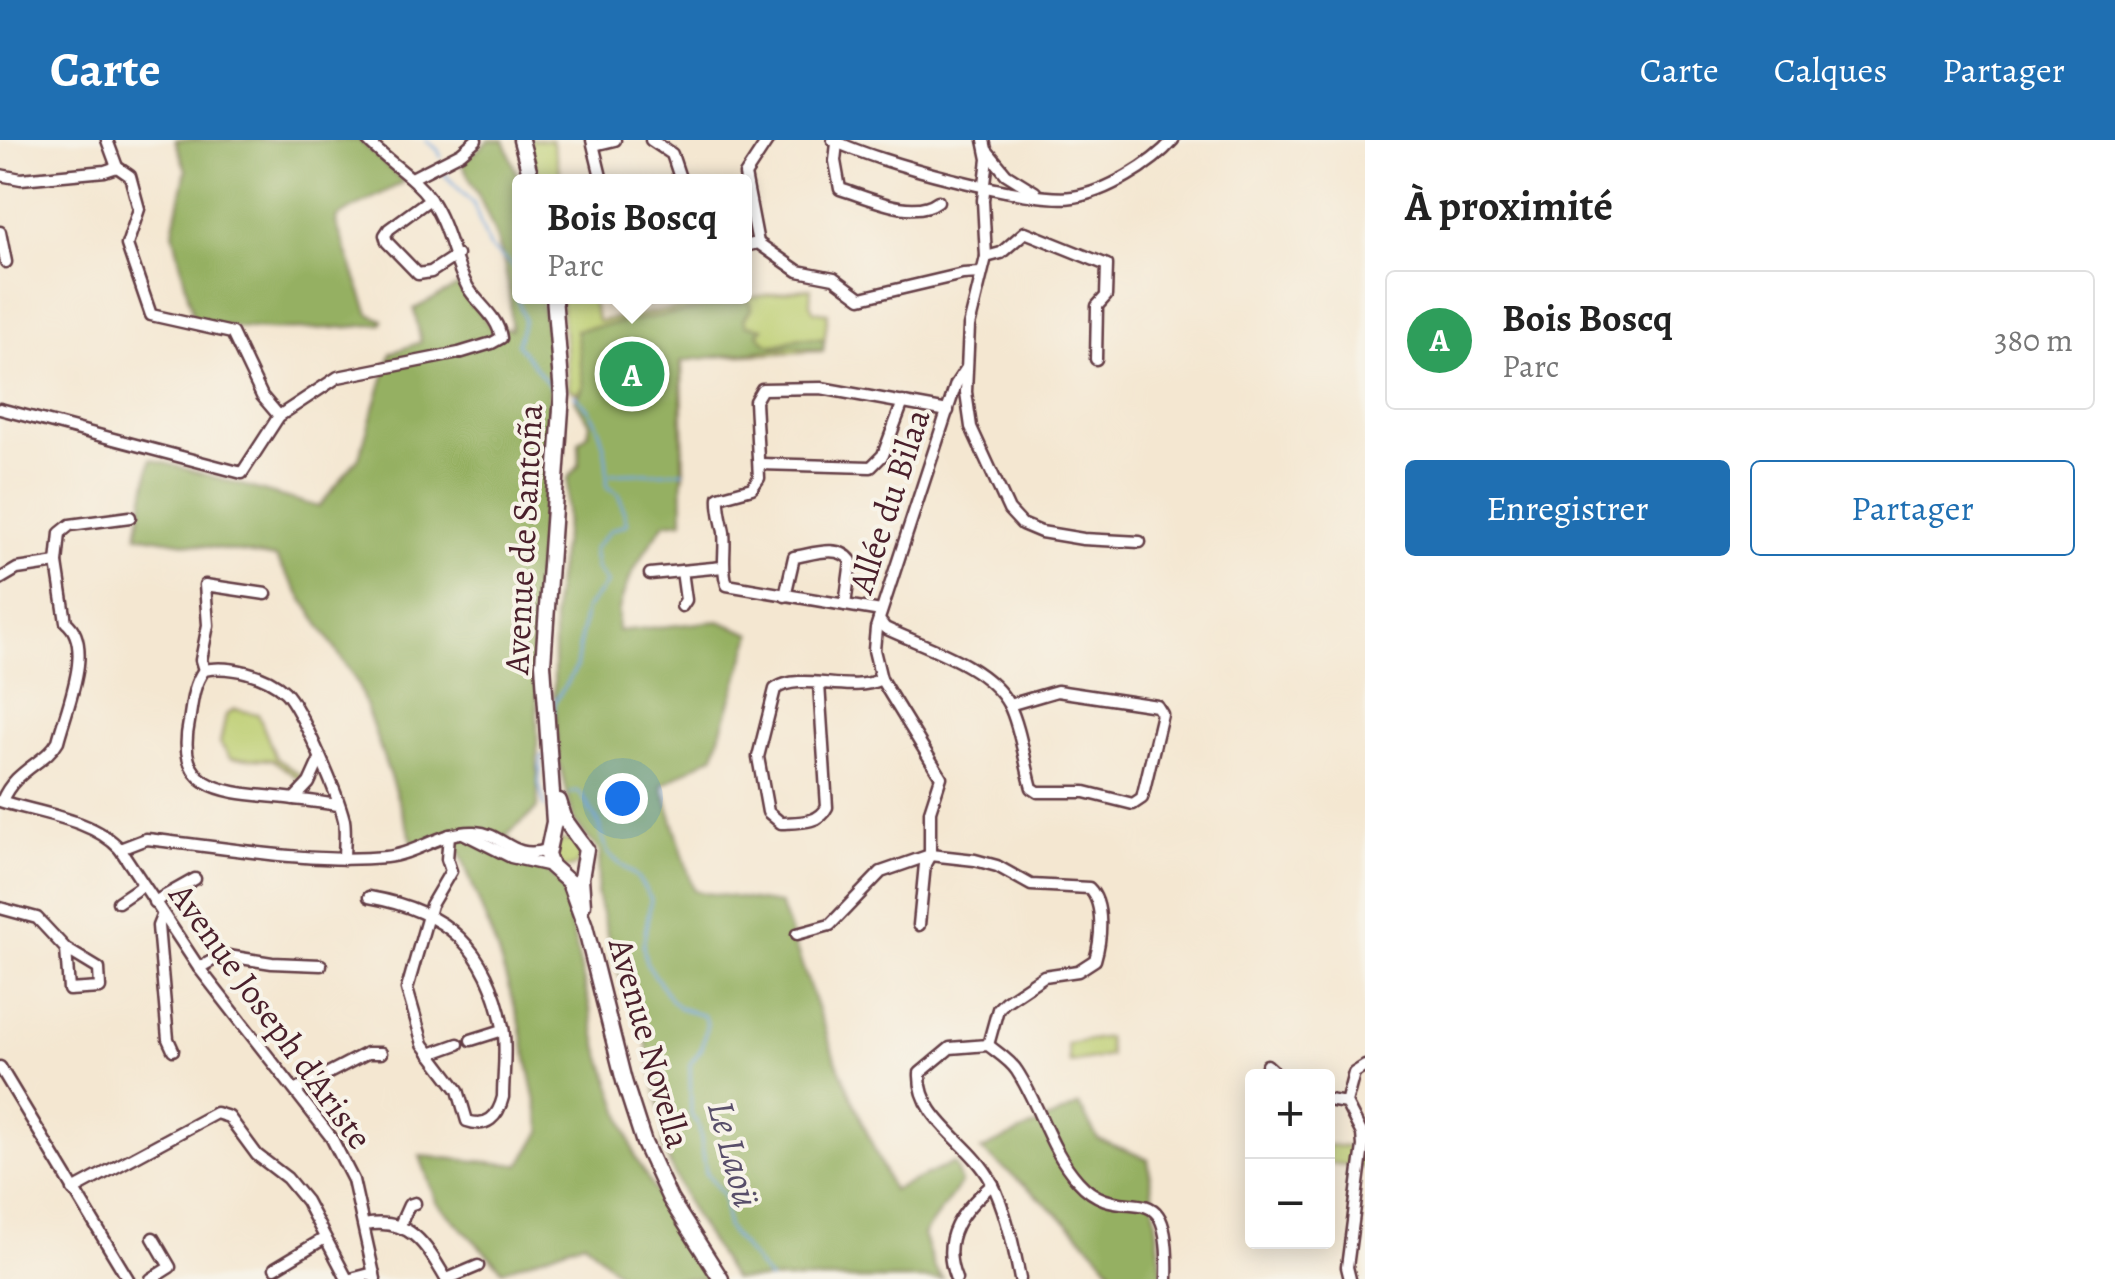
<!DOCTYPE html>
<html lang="fr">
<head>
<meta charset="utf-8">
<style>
  body { margin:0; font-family:Alegreya,serif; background:#f6f6f6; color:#222 }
  .controls { position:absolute; right:30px; bottom:30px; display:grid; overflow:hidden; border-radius:10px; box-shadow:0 5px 25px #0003 }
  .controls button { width:90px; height:90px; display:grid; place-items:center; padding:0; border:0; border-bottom:2px solid #e0e0e0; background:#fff; color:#222; font:50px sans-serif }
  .you { position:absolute; left:622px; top:658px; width:35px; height:35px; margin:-25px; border:8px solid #fff; border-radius:50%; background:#1a73e8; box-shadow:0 0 0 15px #1a73e833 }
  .badge { display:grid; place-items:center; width:65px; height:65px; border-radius:50%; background:#1f6fb2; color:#fff; font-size:32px; font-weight:700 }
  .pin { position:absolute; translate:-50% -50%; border:5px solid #fff; box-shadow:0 2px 10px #0006 }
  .popup { position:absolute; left:512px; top:34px; width:240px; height:130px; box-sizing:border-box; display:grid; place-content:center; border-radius:10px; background:#fff; filter:drop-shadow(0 2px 8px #0005); font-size:32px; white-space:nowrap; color:#767676 }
  .popup b { font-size:38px; color:#222 }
  .popup::after { content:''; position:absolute; left:50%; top:100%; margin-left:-20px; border:20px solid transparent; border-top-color:#fff }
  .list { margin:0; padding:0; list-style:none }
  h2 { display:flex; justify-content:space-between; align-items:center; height:130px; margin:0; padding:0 40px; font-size:42px }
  h2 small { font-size:32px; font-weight:400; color:#767676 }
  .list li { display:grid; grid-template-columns:65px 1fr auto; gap:30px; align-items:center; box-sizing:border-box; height:140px; margin:0 20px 20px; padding:0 20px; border:2px solid #e0e0e0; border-radius:10px }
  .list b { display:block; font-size:38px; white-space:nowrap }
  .list p { margin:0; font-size:32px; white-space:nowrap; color:#767676 }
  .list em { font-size:32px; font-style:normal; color:#767676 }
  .actions { display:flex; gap:20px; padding:30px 40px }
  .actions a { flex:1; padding:22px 0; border:2px solid #1f6fb2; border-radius:10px; text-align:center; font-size:35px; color:#1f6fb2 }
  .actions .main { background:#1f6fb2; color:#fff }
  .map { position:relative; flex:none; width:1365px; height:1139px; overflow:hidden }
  header { display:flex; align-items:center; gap:60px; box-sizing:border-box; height:140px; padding:0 50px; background:#1f6fb2; color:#fff }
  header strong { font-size:48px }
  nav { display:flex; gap:55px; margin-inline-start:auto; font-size:35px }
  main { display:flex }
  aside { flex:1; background:#fff }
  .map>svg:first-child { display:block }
</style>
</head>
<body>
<header>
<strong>Carte</strong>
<nav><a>Carte</a><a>Calques</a><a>Partager</a></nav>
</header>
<main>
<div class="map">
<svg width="1365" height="1139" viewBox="0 0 1365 1139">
  <rect width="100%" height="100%" fill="#f7f3e8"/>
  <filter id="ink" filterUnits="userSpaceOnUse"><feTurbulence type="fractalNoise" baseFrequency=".01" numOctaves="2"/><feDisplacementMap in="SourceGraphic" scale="20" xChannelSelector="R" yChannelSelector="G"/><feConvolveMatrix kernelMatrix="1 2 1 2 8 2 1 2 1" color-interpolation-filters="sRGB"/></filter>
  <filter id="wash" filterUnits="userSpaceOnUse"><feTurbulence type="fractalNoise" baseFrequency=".0048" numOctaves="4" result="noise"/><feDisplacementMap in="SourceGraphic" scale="40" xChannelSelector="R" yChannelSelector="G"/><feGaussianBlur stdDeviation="2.25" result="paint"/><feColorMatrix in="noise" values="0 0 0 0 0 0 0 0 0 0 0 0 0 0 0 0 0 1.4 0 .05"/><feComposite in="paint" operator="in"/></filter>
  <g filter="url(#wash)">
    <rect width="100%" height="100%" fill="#f4e7d1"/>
    <g fill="#bccd70" stroke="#83764e" stroke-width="2.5">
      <polygon points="527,0 552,0 562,41 539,41"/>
      <polygon points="811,148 810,164 814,171 828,173 823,211 705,217 682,221 684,335 583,247 579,253 569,249 561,157 591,157 598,181"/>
      <polygon points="234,569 258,574 276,618 305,638 303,642 273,620 230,618 220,603 226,575"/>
      <circle cx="567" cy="714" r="14"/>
      <polygon points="1107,897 1110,916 1070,923 1067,904"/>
      <polygon points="1328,1005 1365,1009 1365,1027 1328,1023"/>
    </g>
    <g fill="#95b062" stroke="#706846" stroke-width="2.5">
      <path d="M175 0H359L404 42 337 77 336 83 369 174 383 180 382 184C319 191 256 193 194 181L173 91 186 30Z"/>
      <path d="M489 0H504L520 41V156L541 157 551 224 546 341 536 444 538 664 536 670 506 696 562 745 599 909 636 1018 683 1101 711 1139H624L584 1101 503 1130 436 1062 420 1016 520 1025 542 991 520 884 496 807 452 691 414 706 358 544 276 418 137 395 151 319 319 367 359 317 391 213 421 202 414 169 460 145 490 186 511 189C512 121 492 82 462 23Z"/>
      <path d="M749 161 751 169 744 179 746 185 763 188 758 193C769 213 780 203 796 199 805 197 816 199 824 199L823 211 793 207 681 221 683 381 665 383C644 411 614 455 618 491L719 481 752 494 714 615 662 645 694 751 780 764 835 918 892 1050 954 1023 961 1043 923 1095 934 1127 943 1139H733L690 1069 663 1009 662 979 643 887 614 821 597 754 600 712 574 681 559 620 554 553V460L566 381 568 338 579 325V302L588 294 590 283 575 261 584 246 576 190Z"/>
      <path d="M1079 965 1098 999 1148 1019 1163 1139H1116C1102 1107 1012 1034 981 1010Z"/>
    </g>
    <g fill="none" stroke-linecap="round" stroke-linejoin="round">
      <g stroke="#72a6de" stroke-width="2.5">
        <polyline points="426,0 438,10 441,17"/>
        <polyline points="444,25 445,35 473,63 489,107 518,130 520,136"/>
        <polyline points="520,149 517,156 524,180 517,204 552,248"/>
        <polyline points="676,332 683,331"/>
        <polyline points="627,333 650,333"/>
        <polyline points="653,333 674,332"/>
        <polyline points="611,334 625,333"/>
        <path d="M553 577 555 562 576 528 585 470 607 443 596 428 593 409 611 390 627 384 619 354 607 347C609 314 600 274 574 255"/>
        <polyline points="542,615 539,643 545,667"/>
        <polyline points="571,653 577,651 581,654 598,682 608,714 637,737 651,759 643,806 646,822 671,860 680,868 704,876 707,883 702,908 690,924 691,975 699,986 706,1033 724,1056 727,1088 769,1139"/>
      </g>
    </g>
  </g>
  <g filter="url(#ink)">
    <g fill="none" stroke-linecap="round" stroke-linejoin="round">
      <g stroke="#643d44" stroke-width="15">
        <g id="minor">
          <polyline points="107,0 117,27 130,36 139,69 127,105 151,175 232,193 262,256 279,276"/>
          <polyline points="592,0 602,41"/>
          <polyline points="651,0 672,14 681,41"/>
          <path d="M833 0C872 21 1031 64 1073 57 1106 52 1151 25 1173 0"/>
          <polyline points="984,0 988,19 983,60 986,117 969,186 966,252 971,287 1009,370 1022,384 1041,392 1083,399 1140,402"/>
          <path d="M837 3 835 21 840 49C867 57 913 80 938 61"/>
          <polyline points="594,5 615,0"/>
          <polyline points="988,12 1006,34 1035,52"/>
          <polyline points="0,35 21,39 105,31 117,27"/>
          <polyline points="412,38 461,13 476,0"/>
          <polyline points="430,59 389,89 385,95 387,102 418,134 431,132 457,115"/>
          <polyline points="0,92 6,122"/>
          <polyline points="758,103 745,35 768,0"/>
          <polyline points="744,106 758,103 798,131 834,138 861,158 963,134 981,133"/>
          <polyline points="986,117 1001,113 1025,92 1107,125 1106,156 1097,166 1096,219"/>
          <path d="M0 269 242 333 279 276 338 237 459 213 492 203 501 198C498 176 477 164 467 146 452 118 449 87 430 59 413 35 387 22 367 0"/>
          <polyline points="760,324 871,327 883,315 903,262"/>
          <polyline points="650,434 723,427"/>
          <polyline points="0,439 17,429 57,423"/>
          <path d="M785 456 794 417C813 414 839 404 851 421L845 465"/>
          <polyline points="682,466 686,460 682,431"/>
          <path d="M881 471 727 445C721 427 726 411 724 392 722 380 718 370 719 357L752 348 759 338 755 261 762 249 821 248 948 271"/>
          <path d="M879 480 885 488C924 507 987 524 1009 565 1020 586 1025 624 1032 648L1038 652H1085L1133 664 1142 658 1162 574 1157 566 1057 551 1009 565"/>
          <polyline points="204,530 201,520 208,485 205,445 266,454"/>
          <path d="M819 544 827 667C819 684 799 682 781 683L768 672 758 617 775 549C801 531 850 555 881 539"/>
          <polyline points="294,659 309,643 319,621"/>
          <path d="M0 661C38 673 93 679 120 709L199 828 331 997 353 1040 375 1139"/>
          <path d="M2 661C15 629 46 623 58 601 66 569 95 505 66 482L57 423 60 393 70 385 130 377"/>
          <path d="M338 665C318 662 297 659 276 657 223 652 175 650 189 582 192 563 193 545 204 530 229 525 266 534 285 552 301 568 338 655 344 680 346 692 344 706 344 719"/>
          <polyline points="463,693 511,717 551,726"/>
          <path d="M120 709 146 699C224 707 307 724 386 717 417 714 443 690 475 692 504 693 511 721 547 710"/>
          <path d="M369 757C448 771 487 808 503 887 507 909 503 935 503 957 498 977 487 988 467 981L458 950 423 904 407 849 431 765 451 731 447 719 449 695"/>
          <polyline points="118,762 143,745"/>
          <polyline points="154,762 195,739"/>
          <polyline points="0,768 37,778 66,809 99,829 100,848 69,850 66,809"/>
          <polyline points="162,776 158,786 168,899 173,910"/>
          <polyline points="919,785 925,724 930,715 930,671 941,637 881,539 874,510 876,488 956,244 966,229"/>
          <path d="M797 794 830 785 881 732 930 715 975 720 997 726 1031 745 1089 748C1105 764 1101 800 1095 820L1078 831 1044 836 1005 862 998 869 988 905"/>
          <polyline points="199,828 222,815 272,823 321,825"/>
          <polyline points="471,900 503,890"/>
          <polyline points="430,914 458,904"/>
          <polyline points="1267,925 1279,936"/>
          <polyline points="0,927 128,1139"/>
          <polyline points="296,950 367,913 381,913"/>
          <polyline points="1328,960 1346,963"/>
          <polyline points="73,1050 216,973 229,977 257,1015 287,1038 306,1061 347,1139"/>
          <path d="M364 1085C410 1077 425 1103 446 1139"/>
          <polyline points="400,1085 409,1065 415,1063"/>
          <polyline points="275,1128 325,1098"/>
          <polyline points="151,1139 170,1127 153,1098"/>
          <polyline points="351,1139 374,1133"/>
          <polyline points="447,1139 478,1126"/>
          <path d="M956 1139C939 1098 962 1070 993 1044"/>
          <path d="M1020 1139C1014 1107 1006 1070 991 1041 971 1002 918 980 920 933L950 908 988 905C998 913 1011 921 1017 931 1040 966 1049 1009 1078 1041 1124 1093 1171 1021 1167 1139"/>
          <polyline points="1350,1139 1347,1127 1363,1006 1362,994 1346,963 1354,933 1365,926"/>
        </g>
      </g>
      <g stroke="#643d44" stroke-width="19">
        <g id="major">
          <polyline points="521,0 532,41"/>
          <polyline points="554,156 562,255 543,524 554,682 547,715 551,726 569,742 585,786 624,941 644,1003 670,1059 721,1139"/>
          <polyline points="559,661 565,680 586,709 581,738 583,765"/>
        </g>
      </g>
      <use href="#minor" stroke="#fff" stroke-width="10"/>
      <use href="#major" stroke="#fff" stroke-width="14"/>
    </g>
  </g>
  <g text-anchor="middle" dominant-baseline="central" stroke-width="8" stroke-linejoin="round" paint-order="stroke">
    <g font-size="35" fill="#4a1f2b" stroke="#f7f3e8">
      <text transform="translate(889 361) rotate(-72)">Allée du Bilaa</text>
      <text transform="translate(523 399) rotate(-87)">Avenue de Santoña</text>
      <text transform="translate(271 876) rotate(54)">Avenue Joseph d'Ariste</text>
      <text transform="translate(650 903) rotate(74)">Avenue Novella</text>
    </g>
    <g font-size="38" font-style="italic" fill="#584e6a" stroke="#f7f3e8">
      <text transform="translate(734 1014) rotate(75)">Le Laoü</text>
    </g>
  </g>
</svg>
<div class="controls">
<button>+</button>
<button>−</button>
</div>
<div class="you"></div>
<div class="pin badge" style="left:632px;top:234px;background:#2e9e5b">A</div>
<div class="popup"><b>Bois Boscq</b>Parc</div>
</div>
<aside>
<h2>À proximité<small></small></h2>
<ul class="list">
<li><span class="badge" style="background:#2e9e5b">A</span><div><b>Bois Boscq</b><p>Parc</p></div><em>380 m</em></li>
</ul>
<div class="actions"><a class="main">Enregistrer</a><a>Partager</a></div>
</aside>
</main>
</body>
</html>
